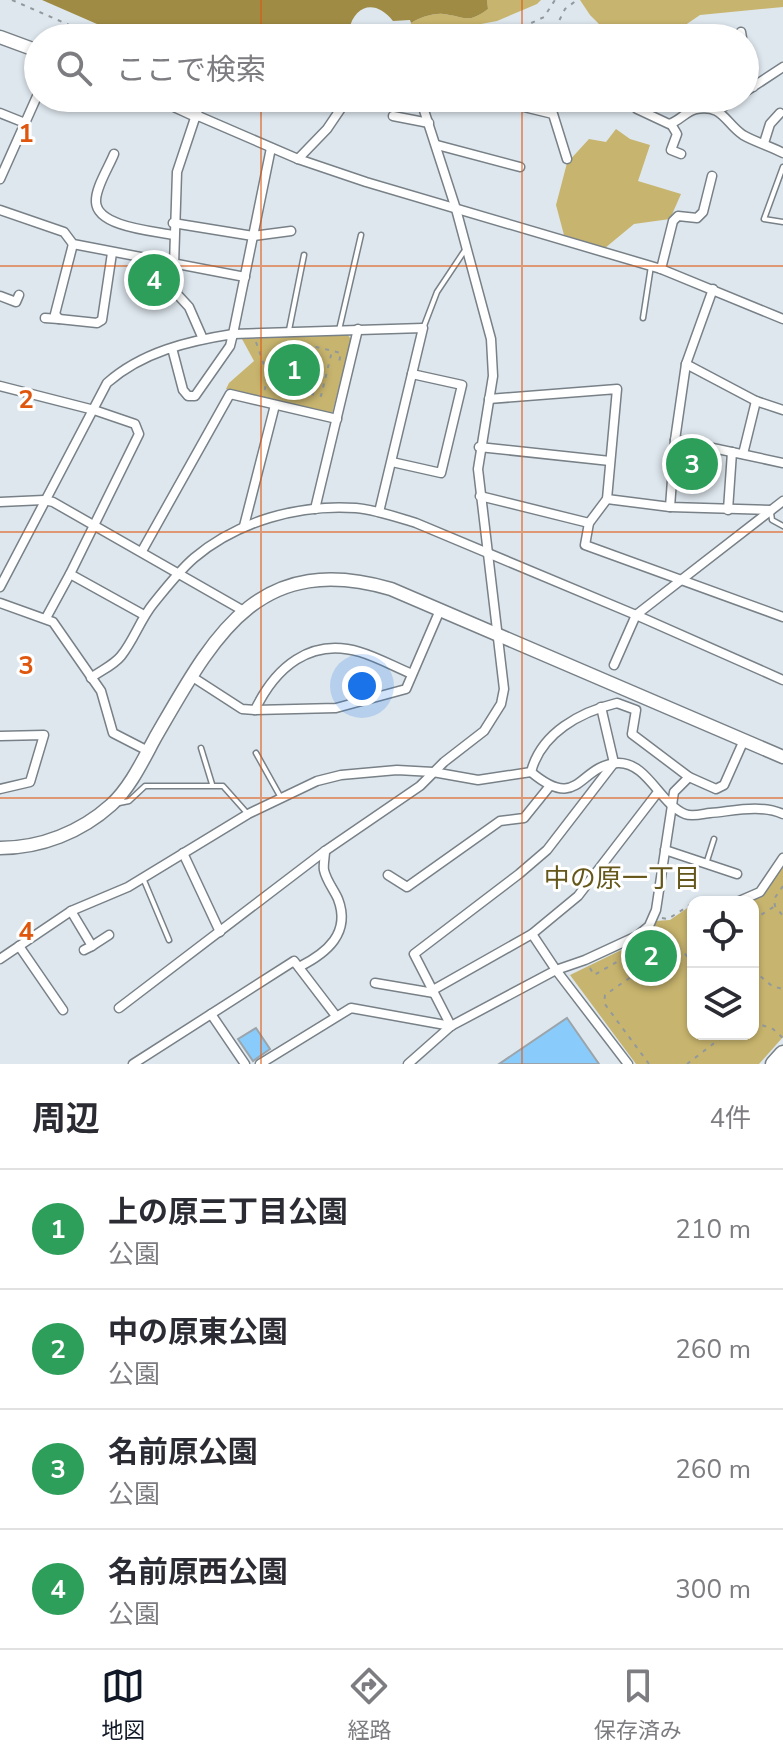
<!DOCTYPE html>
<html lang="ja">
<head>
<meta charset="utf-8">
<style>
  body { margin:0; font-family:"Nunito Sans","Noto Sans JP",sans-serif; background:#f2f2f3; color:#2b2b33 }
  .controls { position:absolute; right:24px; bottom:24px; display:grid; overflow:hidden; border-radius:16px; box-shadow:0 2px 6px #0004 }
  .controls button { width:72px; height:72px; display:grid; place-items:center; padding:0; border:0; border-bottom:2px solid #e1e1e2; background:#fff; color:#2b2b33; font:40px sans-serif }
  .you { position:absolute; left:362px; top:686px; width:28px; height:28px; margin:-20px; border:6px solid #fff; border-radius:50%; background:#1a73e8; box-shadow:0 0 0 12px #1a73e833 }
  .badge { display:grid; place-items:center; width:52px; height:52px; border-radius:50%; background:#111827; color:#fff; font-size:26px; font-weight:700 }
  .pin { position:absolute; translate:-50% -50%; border:4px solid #fff; box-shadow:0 2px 8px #0006 }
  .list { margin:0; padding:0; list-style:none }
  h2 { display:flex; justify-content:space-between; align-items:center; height:104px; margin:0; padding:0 32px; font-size:34px }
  h2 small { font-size:26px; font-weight:400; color:#7c7c81 }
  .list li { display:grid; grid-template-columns:52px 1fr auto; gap:24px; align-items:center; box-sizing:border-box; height:120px; padding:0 32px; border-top:2px solid #e1e1e2 }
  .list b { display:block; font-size:30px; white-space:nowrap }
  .list p { margin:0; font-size:26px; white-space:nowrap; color:#7c7c81 }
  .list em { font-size:26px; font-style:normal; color:#7c7c81 }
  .icon { flex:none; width:44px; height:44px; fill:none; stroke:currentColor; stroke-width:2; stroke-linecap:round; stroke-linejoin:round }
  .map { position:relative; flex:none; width:783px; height:1064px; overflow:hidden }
  .search { position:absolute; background:#fff; box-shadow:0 2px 6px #0004; left:24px; right:24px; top:24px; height:88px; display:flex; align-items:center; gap:20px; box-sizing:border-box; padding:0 28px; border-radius:44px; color:#7c7c81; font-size:30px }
  .sheet { height:584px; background:#fff }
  nav { display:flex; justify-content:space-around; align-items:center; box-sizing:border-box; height:112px; border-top:2px solid #e1e1e2; background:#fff; font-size:22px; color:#7c7c81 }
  nav a { display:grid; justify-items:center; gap:4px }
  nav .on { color:#111827 }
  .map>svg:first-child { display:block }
</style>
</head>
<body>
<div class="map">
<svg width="783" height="1064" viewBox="0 0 783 1064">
  <rect width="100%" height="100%" fill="#dee7ee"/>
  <g fill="#c7b46e">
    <path d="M487 0H541L537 4 497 21 444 31H409L411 23C419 18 433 13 443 14 464 16 467 25 488 9Z"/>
    <polygon points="580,0 783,0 783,7 700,15 678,30 677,38 613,38 590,15"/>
    <polygon points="616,129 630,139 650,145 638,181 681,194 670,219 634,224 605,248 564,235 556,205 567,163 589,139 606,142"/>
    <polygon points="138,262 170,267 172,292 135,294"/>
    <polygon points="347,334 351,339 332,414 226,389 229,383 254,361 242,339"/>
    <polygon points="679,446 705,450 705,478 678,477"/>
    <polygon points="783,861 783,1037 759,1064 636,1064 570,975 648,937 655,921 670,920 693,904 693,1034 753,1034 753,902 741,902 762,893"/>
  </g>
  <path fill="#9f8b43" d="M42 0H487L488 9C467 25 464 16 443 14 433 13 419 18 411 23L410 20 393 21C377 0 355 3 349 30L331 38H129Z"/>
  <g fill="#89ccfb" stroke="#9ba4aa" stroke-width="2">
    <polygon points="567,1018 599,1064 499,1064"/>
    <polygon points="256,1028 270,1049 253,1061 238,1039"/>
  </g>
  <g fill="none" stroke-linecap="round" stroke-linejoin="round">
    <g stroke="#788187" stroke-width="7">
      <g id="lane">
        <polyline points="687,98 691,110"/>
        <polyline points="783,167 764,219 783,222"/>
        <polyline points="643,318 651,266"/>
        <polyline points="424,326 437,292 465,250"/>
        <polyline points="289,330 304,255"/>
        <polyline points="339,330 361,235"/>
        <polyline points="771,513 772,520 783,526"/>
        <polyline points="201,748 212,784"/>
        <polyline points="256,753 280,796"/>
        <polyline points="119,803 129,801 145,786 223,786 247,813"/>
        <polyline points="706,864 714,839"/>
        <polyline points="143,878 169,940"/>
      </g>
    </g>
    <g stroke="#788187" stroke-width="11">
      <g id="street">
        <polyline points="741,32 742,38"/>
        <polyline points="533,38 567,38"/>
        <polyline points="745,51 753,87"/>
        <polyline points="745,92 783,67"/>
        <polyline points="487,98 553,114 567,159"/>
        <path d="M626 98 637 109 669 124C680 121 686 111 696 109 723 104 725 123 743 135 755 142 770 146 783 153"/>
        <polyline points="590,99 592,98"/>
        <polyline points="718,111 735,98"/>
        <polyline points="0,113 25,123"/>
        <polyline points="393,116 429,123"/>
        <polyline points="671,124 677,134 671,150 681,154"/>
        <polyline points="764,143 770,124 780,113"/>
        <polyline points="437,145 520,167"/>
        <polyline points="271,148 233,334 423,328 379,512"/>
        <path d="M114 154C109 167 95 188 96 202 97 227 154 231 173 235"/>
        <polyline points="298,159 327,129 348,98"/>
        <polyline points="0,179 38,94"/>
        <polyline points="0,210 64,232 73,244 245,277"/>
        <polyline points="173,223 253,236 291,231"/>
        <polyline points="73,244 55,314 59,319 97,323 102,320 112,253"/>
        <polyline points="661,269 673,221 678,216 697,218 703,212 712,176"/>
        <polyline points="0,296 16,302 19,295"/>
        <polyline points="45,318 59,319"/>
        <polyline points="203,339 189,307 177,294 174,265 177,172 196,115 298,159 366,182 661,269 783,319"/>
        <polyline points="686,364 756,401 783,410"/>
        <polyline points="0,386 94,410 135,424 139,434 70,574 144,615"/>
        <polyline points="489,399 617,389 607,499 589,523 585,545 783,617"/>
        <polyline points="675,440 783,463"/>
        <polyline points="479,447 610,461"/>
        <polyline points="743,454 756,401"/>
        <polyline points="392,462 441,473 462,385 412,374"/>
        <polyline points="480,496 589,523"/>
        <polyline points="607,499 670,507 771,510"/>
        <polyline points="0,502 44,500 53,502 242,610"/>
        <polyline points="670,507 675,440 686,364 713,289"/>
        <polyline points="315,509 358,329"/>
        <polyline points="728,510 732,452"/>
        <polyline points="244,526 275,405"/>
        <polyline points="142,551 230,394 337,419"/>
        <path d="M0 587 107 383C142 352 188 341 233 334L230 346 195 396H188L183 390 172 348"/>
        <polyline points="0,603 53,622 101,691 113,733 148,751"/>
        <polyline points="46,618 70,574"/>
        <polyline points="614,665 636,615 783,680"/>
        <polyline points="191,676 242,709 255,710 336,708 406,689 440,610"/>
        <path d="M91 678C100 671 114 665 121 656 134 640 140 620 153 604 166 588 179 571 194 558 238 521 299 504 356 508 377 510 396 517 416 523L636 615 783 501"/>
        <path d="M255 710C275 668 310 637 360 652 377 657 395 667 412 674"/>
        <polyline points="0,736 44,735 30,782 0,789"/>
        <path d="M531 772C541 733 580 712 617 703L636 710 632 734 689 777 716 789 724 785 744 740"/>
        <polyline points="665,850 737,874"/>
        <polyline points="183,853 220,932"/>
        <polyline points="388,875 407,887 500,821 524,818 549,787"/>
        <polyline points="737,902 760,892 783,858"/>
        <polyline points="71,911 92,946 84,950"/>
        <polyline points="532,934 556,970 628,1064"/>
        <polyline points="19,946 63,1010"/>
        <polyline points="92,946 109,935"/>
        <path d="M0 959 71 911 128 887 248 814 317 781 341 775 397 770 433 772 478 780 531 772C580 813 578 765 618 763 647 762 660 804 685 814 692 817 702 814 710 813 734 811 760 804 783 814"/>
        <path d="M299 967C327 953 351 933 338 899 334 890 326 880 324 870 323 865 325 857 325 851"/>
        <polyline points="375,983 434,993"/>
        <polyline points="433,990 532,934 578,896 658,792"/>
        <polyline points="119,1008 325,851 420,786 444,762 484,731 501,704 504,689 478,469 493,376 491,339 456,209 420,98"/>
        <polyline points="211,1014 245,1064"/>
        <polyline points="451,1026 414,954 519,874 547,850 614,763 601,707"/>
        <polyline points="133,1064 294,961 336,1016"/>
        <polyline points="260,1064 351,1008 451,1026"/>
        <polyline points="408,1064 451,1026 556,970 585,960 637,936 649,926 656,910 674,792 689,777"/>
      </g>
    </g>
    <g stroke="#788187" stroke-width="15">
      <g id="secondary">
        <polyline points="0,37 38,51"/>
        <polyline points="159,98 196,115"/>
        <path d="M0 848C41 848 81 832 111 805 130 788 143 760 155 738 213 638 256 550 391 589L783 757"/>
      </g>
    </g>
    <g stroke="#788187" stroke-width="19">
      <polyline id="highway" points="774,1064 783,1054"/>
    </g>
    <g stroke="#92999d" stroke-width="2" stroke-dasharray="4 6" stroke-linecap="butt">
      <polyline points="12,0 99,38"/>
      <polyline points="555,29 565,9 577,0"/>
      <polyline points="363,38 388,33 489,33 527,25 544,17 555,0"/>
      <polyline points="467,38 479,33"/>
      <polyline points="287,341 277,386 321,396 332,351"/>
      <polyline points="256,342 264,365 269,366 264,394"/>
      <polyline points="296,342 341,353 339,362 341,362"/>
      <polyline points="783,886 774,899 775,906 783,916"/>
      <polyline points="662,918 668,919 693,903"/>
      <polyline points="753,920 775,906"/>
      <polyline points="590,968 594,975 660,937 655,932"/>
      <polyline points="753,970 772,986 783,989"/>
      <polyline points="753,1022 773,1029 783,1038"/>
      <polyline points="649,1064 604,1003 605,995 671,949 682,950 693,964"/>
      <polyline points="687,1064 726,1034"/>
    </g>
    <use href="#lane" stroke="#fff" stroke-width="4"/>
    <use href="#street" stroke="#fff" stroke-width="8"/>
    <use href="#secondary" stroke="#fff" stroke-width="12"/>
    <use href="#highway" stroke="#fff" stroke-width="16"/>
  </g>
  <path fill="none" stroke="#df570e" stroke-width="2" stroke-opacity="0.55" d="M261 0V38M522 0V38M261 98V1064M522 98V1064M0 266H783M0 532H783M0 798H783"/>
  <g text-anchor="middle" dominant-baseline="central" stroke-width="6" stroke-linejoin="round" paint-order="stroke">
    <g font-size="26" fill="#65561a" stroke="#fff">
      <text x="622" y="878">中の原一丁目</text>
    </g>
  </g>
  <g font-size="26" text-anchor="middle" font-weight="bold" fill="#df570e" stroke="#fff" stroke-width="6" stroke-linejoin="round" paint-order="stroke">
    <text x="26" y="142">1</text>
    <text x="26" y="408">2</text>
    <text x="26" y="674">3</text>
    <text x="26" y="940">4</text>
  </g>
</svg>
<div class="controls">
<button><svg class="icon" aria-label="locate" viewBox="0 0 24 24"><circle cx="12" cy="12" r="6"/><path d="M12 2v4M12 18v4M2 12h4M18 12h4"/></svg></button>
<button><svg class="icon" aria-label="layers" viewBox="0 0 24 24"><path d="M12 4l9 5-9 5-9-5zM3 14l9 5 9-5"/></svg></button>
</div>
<div class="you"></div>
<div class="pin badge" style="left:294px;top:370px;background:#2e9e5b">1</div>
<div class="pin badge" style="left:651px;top:956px;background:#2e9e5b">2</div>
<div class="pin badge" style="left:692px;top:464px;background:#2e9e5b">3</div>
<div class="pin badge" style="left:154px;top:280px;background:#2e9e5b">4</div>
<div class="search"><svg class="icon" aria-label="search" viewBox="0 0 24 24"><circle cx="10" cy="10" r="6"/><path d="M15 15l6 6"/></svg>ここで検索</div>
</div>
<section class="sheet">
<h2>周辺<small>4件</small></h2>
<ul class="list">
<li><span class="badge" style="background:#2e9e5b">1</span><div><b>上の原三丁目公園</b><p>公園</p></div><em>210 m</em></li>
<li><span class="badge" style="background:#2e9e5b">2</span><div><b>中の原東公園</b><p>公園</p></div><em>260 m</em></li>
<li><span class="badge" style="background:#2e9e5b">3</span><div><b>名前原公園</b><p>公園</p></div><em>260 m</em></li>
<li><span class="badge" style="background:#2e9e5b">4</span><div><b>名前原西公園</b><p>公園</p></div><em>300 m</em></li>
</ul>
</section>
<nav>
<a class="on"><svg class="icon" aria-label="map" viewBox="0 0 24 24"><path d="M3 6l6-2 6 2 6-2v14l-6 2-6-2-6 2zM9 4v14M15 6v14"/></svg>地図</a>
<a><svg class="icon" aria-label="directions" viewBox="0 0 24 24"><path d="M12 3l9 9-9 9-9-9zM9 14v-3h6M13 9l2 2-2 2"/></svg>経路</a>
<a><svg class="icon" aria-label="saved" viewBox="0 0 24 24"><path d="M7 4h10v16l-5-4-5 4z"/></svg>保存済み</a>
</nav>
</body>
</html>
